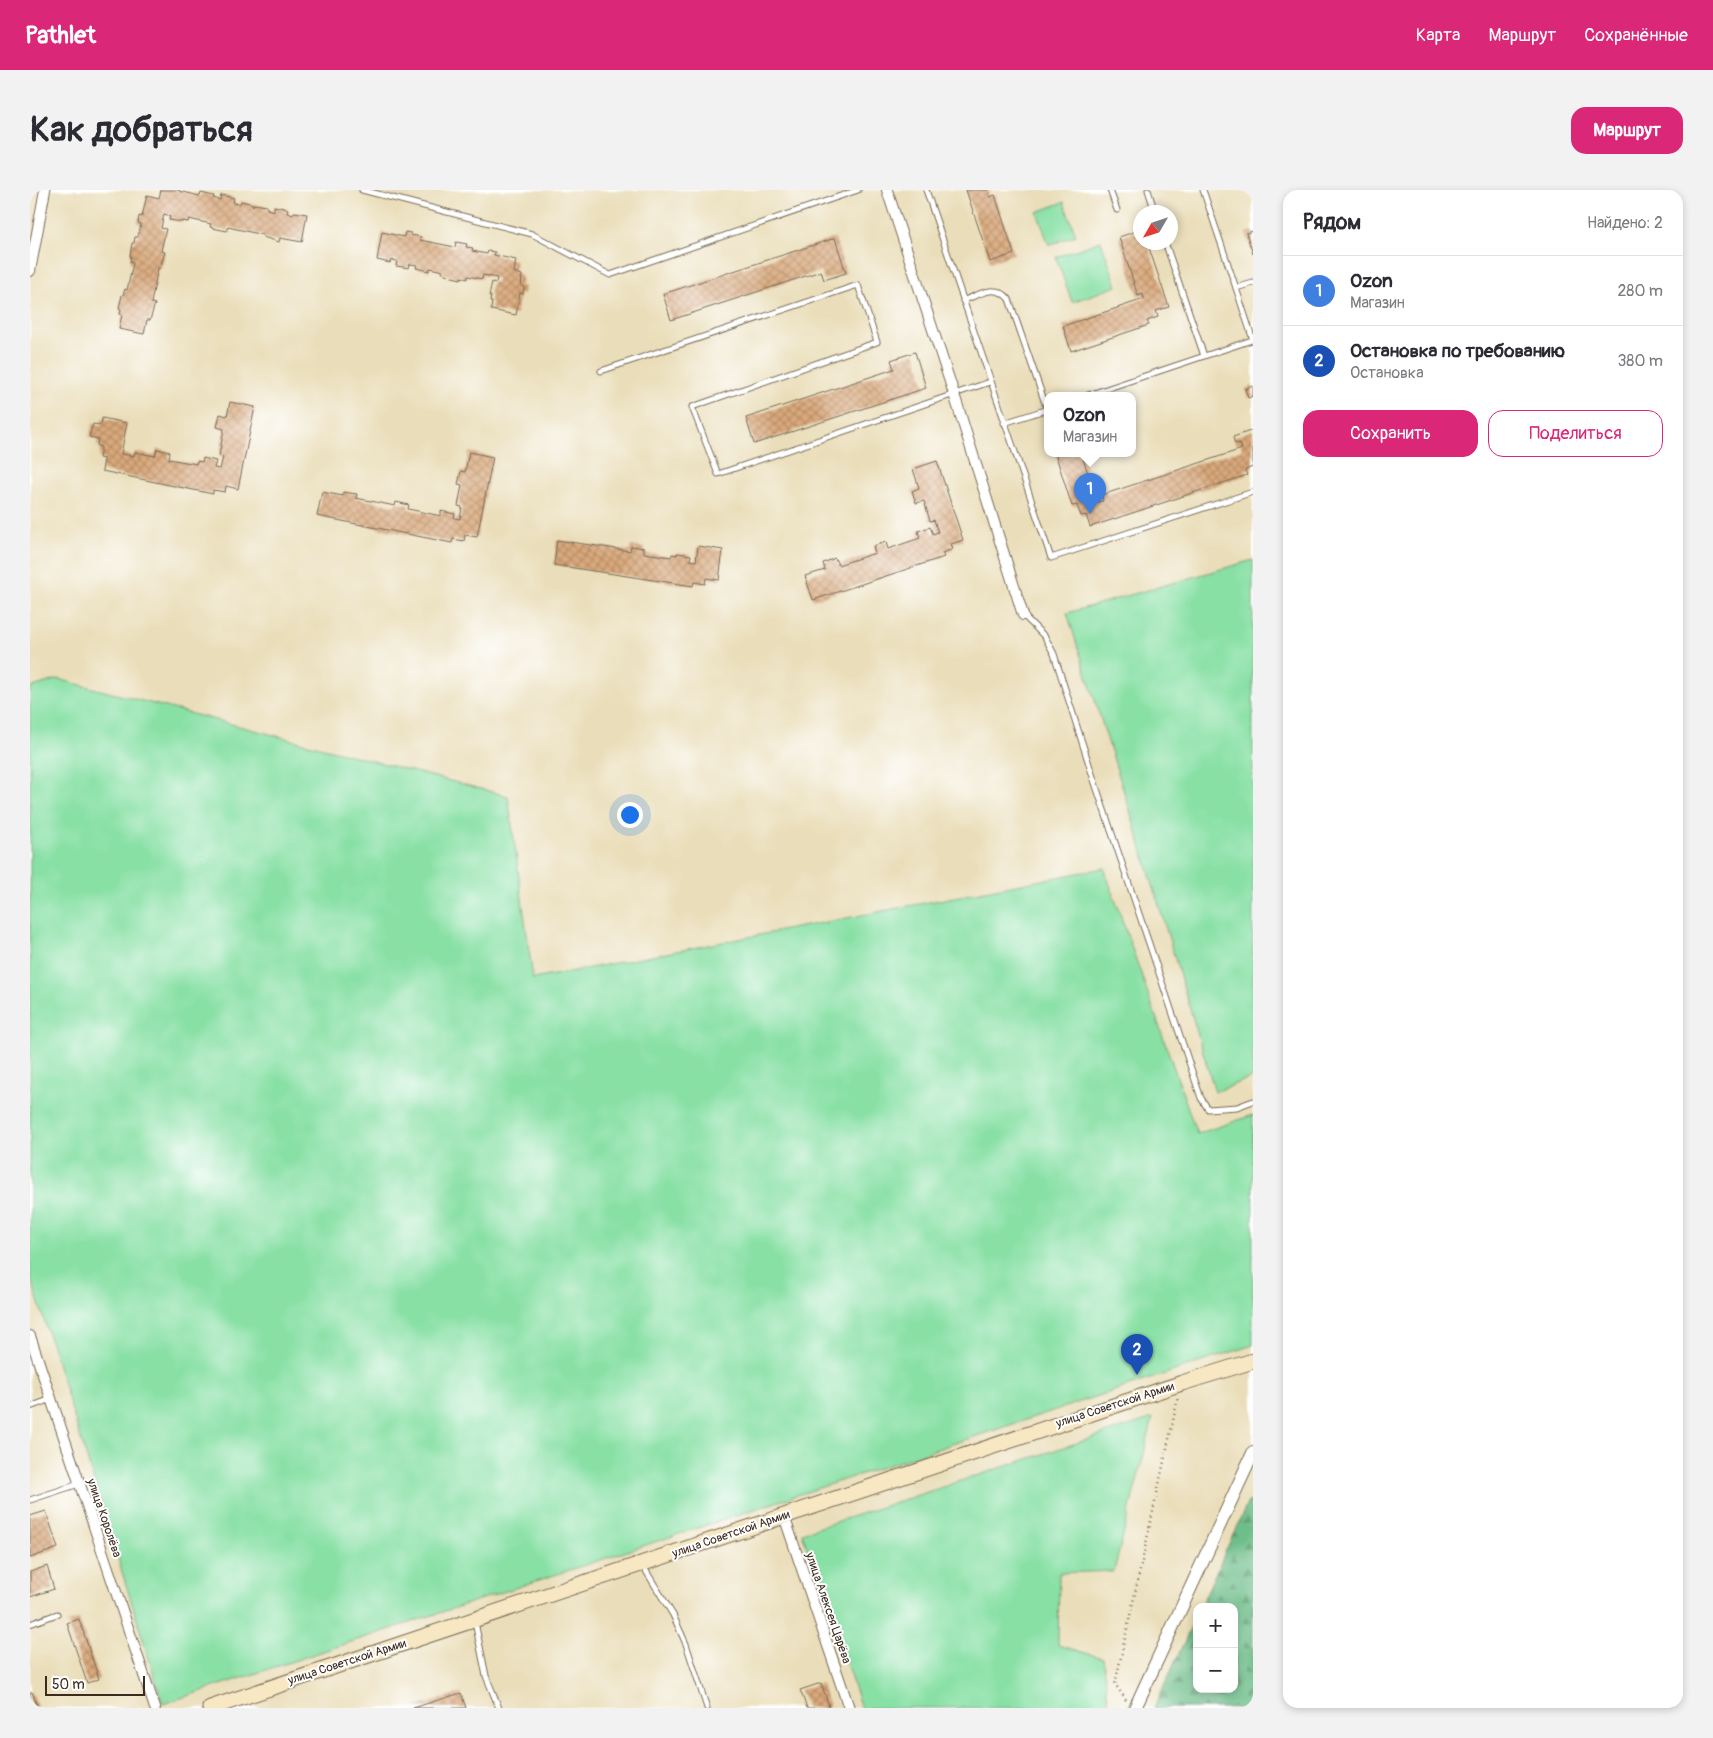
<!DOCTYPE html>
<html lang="ru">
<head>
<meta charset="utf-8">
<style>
  body { margin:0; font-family:Pangolin,sans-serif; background:#f2f2f3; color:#2b2b33 }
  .controls { position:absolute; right:15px; bottom:15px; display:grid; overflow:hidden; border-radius:10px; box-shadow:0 2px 8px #0003 }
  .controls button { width:45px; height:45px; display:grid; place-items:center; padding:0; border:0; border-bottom:1px solid #e1e1e2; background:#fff; color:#2b2b33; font:25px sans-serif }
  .compass { position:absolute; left:1103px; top:15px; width:45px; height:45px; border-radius:50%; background:#fff; box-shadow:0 2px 8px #0003; rotate:231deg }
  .scale { position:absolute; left:15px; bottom:12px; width:100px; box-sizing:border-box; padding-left:5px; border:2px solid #3b2a1e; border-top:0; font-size:14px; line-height:18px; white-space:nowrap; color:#3b2a1e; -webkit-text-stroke:4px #fff; paint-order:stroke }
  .you { position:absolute; left:599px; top:624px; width:18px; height:18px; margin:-12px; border:4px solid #fff; border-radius:50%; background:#1a73e8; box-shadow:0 0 0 8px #1a73e833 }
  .badge { display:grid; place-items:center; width:32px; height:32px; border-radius:50%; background:#db2777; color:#fff; font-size:16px; font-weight:700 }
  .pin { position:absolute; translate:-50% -41px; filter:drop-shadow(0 1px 2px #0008) }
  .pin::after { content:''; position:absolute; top:26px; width:18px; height:15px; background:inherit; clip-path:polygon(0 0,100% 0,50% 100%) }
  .popup { position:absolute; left:1014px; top:202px; width:92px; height:65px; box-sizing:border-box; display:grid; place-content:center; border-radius:10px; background:#fff; filter:drop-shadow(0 1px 4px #0005); font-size:16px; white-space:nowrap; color:#7c7c81 }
  .popup b { font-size:19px; color:#2b2b33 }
  .popup::after { content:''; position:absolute; left:50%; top:100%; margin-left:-10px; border:10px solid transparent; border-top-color:#fff }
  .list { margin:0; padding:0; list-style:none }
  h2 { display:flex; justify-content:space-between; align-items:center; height:65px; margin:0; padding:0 20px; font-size:21px }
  h2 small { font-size:16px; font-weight:400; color:#7c7c81 }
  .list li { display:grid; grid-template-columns:32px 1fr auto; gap:15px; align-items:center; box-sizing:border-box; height:70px; padding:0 20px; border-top:1px solid #e1e1e2 }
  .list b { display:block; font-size:19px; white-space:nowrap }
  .list p { margin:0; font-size:16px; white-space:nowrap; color:#7c7c81 }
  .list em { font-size:16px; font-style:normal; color:#7c7c81 }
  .actions { display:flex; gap:10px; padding:15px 20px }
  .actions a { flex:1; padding:11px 0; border:1px solid #db2777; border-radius:15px; text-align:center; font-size:18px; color:#db2777 }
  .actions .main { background:#db2777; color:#fff }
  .map { position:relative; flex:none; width:1223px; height:1518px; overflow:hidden; border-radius:15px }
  header { display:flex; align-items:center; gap:30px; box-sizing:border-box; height:70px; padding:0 25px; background:#db2777; color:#fff }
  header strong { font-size:24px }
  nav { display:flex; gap:28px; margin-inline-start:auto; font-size:18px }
  .intro { display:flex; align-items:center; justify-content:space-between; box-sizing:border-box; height:120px; padding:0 30px }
  h1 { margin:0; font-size:35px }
  .button { padding:12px 22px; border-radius:15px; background:#db2777; color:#fff; font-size:18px; font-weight:700 }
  main { display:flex; gap:30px; padding:0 30px }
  aside { flex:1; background:#fff; border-radius:15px; box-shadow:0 2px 8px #0003 }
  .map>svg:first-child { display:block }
</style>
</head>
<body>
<header>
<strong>Pathlet</strong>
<nav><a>Карта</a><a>Маршрут</a><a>Сохранённые</a></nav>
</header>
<div class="intro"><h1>Как добраться</h1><a class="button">Маршрут</a></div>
<main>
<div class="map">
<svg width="1223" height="1518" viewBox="0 0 1223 1518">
  <defs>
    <pattern id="forest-firs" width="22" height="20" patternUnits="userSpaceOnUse" patternTransform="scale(1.25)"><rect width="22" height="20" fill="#6ebe8a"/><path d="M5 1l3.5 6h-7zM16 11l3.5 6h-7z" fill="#5c9b70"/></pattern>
    <pattern id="building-cross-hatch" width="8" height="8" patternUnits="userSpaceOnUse" patternTransform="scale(1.25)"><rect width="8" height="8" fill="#daa97c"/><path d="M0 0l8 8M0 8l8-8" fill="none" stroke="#b28a65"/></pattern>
  </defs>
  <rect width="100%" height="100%" fill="#fff"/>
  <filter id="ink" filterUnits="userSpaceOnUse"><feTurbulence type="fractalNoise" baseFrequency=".02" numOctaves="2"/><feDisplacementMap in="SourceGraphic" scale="10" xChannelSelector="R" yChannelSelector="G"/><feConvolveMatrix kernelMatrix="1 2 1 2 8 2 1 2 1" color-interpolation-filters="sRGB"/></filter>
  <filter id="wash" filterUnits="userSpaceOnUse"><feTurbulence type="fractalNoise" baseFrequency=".0096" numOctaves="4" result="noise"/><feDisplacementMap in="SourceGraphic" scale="20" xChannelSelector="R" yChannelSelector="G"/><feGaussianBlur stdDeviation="1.12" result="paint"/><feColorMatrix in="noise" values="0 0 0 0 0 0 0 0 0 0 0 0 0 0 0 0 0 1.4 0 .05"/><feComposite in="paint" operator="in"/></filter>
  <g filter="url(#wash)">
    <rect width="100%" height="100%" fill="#eadeba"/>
    <g fill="#88e0a5" stroke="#628562">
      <polygon points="1034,12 1046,45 1019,55 1007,22"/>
      <polygon points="1071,51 1087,96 1042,112 1026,67"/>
      <polygon points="1223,370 1223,887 1185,902 1109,649 1037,423"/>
      <polygon points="28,489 478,606 503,789 1074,678 1167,944 1223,925 1223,1155 133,1514 0,1085 0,498"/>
      <polygon points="1123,1228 1084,1381 1029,1383 1028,1455 1073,1468 1079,1518 831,1518 772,1343"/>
    </g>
    <polygon fill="url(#forest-firs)" stroke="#547454" points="1223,1311 1223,1518 1124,1518 1167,1424 1167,1499 1204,1499 1204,1417 1170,1417 1218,1312"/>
    <g id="blocks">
      <g fill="url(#building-cross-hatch)">
        <polygon points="131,0 149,0 149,1 170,6 171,3 184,6 183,8 190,10 191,5 204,8 203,13 210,14 211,11 223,14 223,16 224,14 237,16 237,19 244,21 244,16 258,19 257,23 263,25 264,22 277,24 272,52 250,48 249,52 233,47 233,45 198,37 197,41 187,39 180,37 181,34 159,29 158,32 153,31 152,32 139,30 140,26 134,24 131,38 136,39 131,61 135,62 130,78 128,78 121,113 125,114 120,130 117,130 114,144 89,139 92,125 90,124 91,119 89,118 92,105 93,105 95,99 97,100 103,73 100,72 101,66 100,66 102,53 104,53 105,47 108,47 111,34 108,33 109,26 112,27 117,5 129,8"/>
        <polygon points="936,0 958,0 960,7 965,5 984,64 960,72"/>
        <polygon points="1110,40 1110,52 1117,52 1139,117 1126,121 1128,127 1117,131 1119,135 1041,161 1033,136 1114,109 1113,104 1108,106 1089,47"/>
        <polygon points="1223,41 1223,64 1216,43"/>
        <polygon points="352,42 374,47 375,42 381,43 381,45 391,47 390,50 425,57 426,52 437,54 436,57 443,58 442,61 457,64 458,61 465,62 464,65 486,70 484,82 492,85 491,96 494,97 493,104 490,103 486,125 461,120 462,112 460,112 461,106 459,106 462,92 466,93 467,88 453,85 452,89 438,86 437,89 431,87 431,89 418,86 418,85 412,83 413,81 400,78 399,81 386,78 387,75 380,74 379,78 366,76 367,71 361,70 360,73 347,70"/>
        <polygon points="805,48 816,83 794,90 791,81 641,130 633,104"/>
        <polygon points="885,162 896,198 724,254 716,228 864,179 861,170"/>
        <polygon points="1223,196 1223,206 1218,208 1215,199"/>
        <polygon points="200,212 225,217 208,299 196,296 195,302 183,300 183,304 72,281 74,269 69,268 71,257 67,256 68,249 59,247 63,234 71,235 72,228 97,233 91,264 104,266 105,262 125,266 127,259 140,262 139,269 166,274 167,271 172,272 173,268 186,271 184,278 190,279 193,267 189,266 194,239 187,237 190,224 197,226"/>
        <polygon points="1223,240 1223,277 1215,280 1217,285 1060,337 1056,325 1051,326 1047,315 1042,316 1025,263 1051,263 1068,312 1073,311 1072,305 1212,259 1210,253 1205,254 1203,247"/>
        <polygon points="439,262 463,267 447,347 435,345 434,351 423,349 422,353 287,326 292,302 313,306 313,302 327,304 326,308 365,316 366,312 379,315 378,319 411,326 411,321 425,324 424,328 430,329 432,317 428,316 432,295 428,294 431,281 435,282"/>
        <polygon points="907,271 933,350 921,354 923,359 912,363 914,367 783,410 775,386 795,380 793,373 805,368 808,375 845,363 843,356 856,352 858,359 890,348 888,341 900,337 903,344 908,342 904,330 900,331 894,311 886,313 882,301 889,298 883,279"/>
        <polygon points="527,350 600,361 601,356 614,358 614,363 641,367 642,364 647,365 647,363 661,365 660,370 666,371 668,356 693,360 689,390 676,388 675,394 664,392 663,396 524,375"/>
        <polygon points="16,1321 28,1358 0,1368 0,1326"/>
        <polygon points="17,1376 24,1399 0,1407 0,1382"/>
        <polygon points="49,1429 69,1489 57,1493 37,1433"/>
        <polygon points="791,1493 799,1516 795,1518 777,1518 770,1500"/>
        <polygon points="2,1502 7,1516 2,1518 0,1503"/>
        <polygon points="431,1503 436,1518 383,1518"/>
      </g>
    </g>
  </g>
  <g filter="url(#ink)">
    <use href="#blocks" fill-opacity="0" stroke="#786955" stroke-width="1"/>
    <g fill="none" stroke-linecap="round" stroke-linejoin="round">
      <g stroke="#786955" stroke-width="7">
        <g id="service">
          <polyline points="332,0 502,44 580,85 828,0"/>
          <polyline points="896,0 1021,368 1223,302"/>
          <polyline points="1080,0 1087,20"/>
          <polyline points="1118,0 1125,22"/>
          <polyline points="1173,0 1206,98 1223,93"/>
          <polyline points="1135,52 1174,166"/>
          <polyline points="1206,98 1223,150"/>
          <path d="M933 111C949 104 966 93 979 109L1017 219"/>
          <polyline points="571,181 828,95 847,152 662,217 688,284 960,192"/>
          <polyline points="1058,205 1222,150"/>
          <polyline points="974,233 1018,219"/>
          <polyline points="993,425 1015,447 1024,464 1064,590 1171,908 1178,919 1207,917 1223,911"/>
          <polyline points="0,1217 21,1209"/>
          <polyline points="0,1310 49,1294"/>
          <polyline points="613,1376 643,1425 656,1454 677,1518"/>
          <polyline points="445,1432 456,1486 469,1518"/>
          <polyline points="0,1434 27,1424"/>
        </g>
      </g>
      <g stroke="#786955" stroke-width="12">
        <g id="minor">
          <polyline points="857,0 924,204 993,425"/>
          <polyline points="0,81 15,0"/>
          <polyline points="0,1146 125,1518"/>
          <polyline points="754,1326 819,1518"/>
        </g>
      </g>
      <g stroke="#786955" stroke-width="14">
        <polyline id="tertiary" points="1105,1518 1223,1263"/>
      </g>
      <g stroke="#786955" stroke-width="17">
        <polyline id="secondary" points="180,1518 1152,1193 1223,1171"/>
      </g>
      <polyline stroke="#786955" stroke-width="2.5" stroke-dasharray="1 4" stroke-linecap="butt" points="1096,1510 1085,1494 1148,1208"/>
      <use href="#service" stroke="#fff" stroke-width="5"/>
      <use href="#minor" stroke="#fff" stroke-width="10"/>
      <use href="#tertiary" stroke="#fff" stroke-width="12"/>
      <use href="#secondary" stroke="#f7e8c3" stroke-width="15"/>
    </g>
  </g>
  <g text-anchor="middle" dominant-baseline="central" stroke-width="4" stroke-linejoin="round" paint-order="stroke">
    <g font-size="12" fill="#3b2a1e" stroke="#fff">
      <text transform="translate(1085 1215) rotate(-18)">улица Советской Армии</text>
      <text transform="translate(74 1328) rotate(71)">улица Королёва</text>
      <text transform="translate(701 1344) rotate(-19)">улица Советской Армии</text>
      <text transform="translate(798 1418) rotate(71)">улица Алексея Царёва</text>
      <text transform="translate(317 1472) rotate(-18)">улица Советской Армии</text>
    </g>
  </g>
</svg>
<div class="controls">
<button>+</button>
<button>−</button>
</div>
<svg class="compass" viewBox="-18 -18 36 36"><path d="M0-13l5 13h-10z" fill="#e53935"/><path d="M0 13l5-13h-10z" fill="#7c7c81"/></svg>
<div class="scale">50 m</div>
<div class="you"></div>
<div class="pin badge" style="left:1060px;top:324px;background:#3f7fe0">1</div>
<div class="popup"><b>Ozon</b>Магазин</div>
<div class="pin badge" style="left:1107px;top:1185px;background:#1a4fb4">2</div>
</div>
<aside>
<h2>Рядом<small>Найдено: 2</small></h2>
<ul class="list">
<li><span class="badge" style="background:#3f7fe0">1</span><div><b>Ozon</b><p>Магазин</p></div><em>280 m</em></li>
<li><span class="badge" style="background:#1a4fb4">2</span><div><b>Остановка по требованию</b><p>Остановка</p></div><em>380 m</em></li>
</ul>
<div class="actions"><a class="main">Сохранить</a><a>Поделиться</a></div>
</aside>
</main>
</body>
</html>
